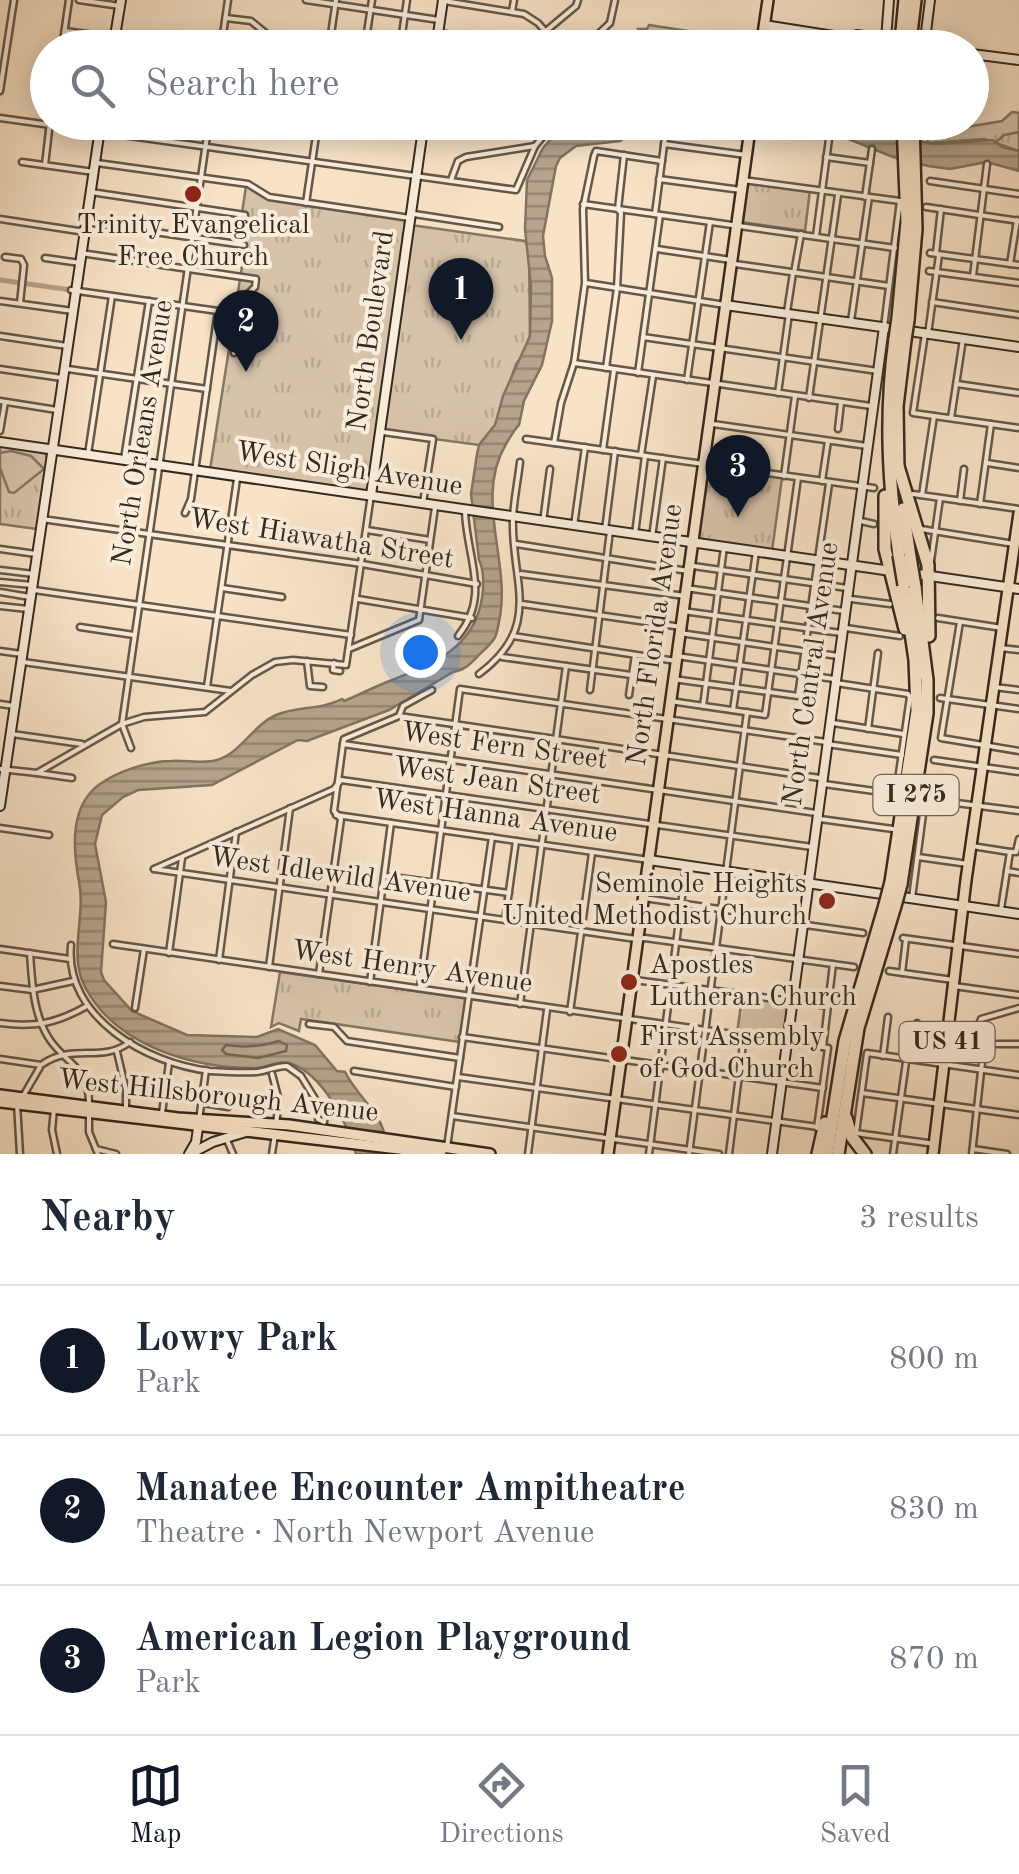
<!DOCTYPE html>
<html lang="en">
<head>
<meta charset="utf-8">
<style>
  body { margin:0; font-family:"Old Standard TT",serif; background:#f6f6f7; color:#1f2937 }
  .you { position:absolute; left:420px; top:652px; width:35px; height:35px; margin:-25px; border:8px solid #fff; border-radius:50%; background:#1a73e8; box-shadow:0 0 0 15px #1a73e833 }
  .badge { display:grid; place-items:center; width:65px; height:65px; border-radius:50%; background:#111827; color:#fff; font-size:32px; font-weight:700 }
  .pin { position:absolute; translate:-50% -82px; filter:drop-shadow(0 2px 5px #0008) }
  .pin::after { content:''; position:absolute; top:52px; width:35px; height:30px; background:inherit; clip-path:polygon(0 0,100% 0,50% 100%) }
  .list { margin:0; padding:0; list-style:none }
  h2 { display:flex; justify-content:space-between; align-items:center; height:130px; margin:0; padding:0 40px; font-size:42px }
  h2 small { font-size:32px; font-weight:400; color:#747a83 }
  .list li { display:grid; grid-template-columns:65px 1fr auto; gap:30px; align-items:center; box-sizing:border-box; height:150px; padding:0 40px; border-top:2px solid #e0e1e3 }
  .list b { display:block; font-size:38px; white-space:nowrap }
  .list p { margin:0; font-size:32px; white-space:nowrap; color:#747a83 }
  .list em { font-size:32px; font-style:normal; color:#747a83 }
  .icon { flex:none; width:55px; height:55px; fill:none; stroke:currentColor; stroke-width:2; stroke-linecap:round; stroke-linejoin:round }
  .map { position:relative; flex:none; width:1019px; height:1154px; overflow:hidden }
  .search { position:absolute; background:#fff; box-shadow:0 5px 25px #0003; left:30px; right:30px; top:30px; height:110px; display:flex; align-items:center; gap:25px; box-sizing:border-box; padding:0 35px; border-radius:55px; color:#747a83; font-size:38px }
  .sheet { height:580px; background:#fff }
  nav { display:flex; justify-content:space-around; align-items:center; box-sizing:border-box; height:140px; border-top:2px solid #e0e1e3; background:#fff; font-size:28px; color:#747a83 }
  nav a { display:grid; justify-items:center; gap:5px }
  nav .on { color:#111827 }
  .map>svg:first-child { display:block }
</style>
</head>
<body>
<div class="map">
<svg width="1019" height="1154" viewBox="0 0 1019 1154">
  <defs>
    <pattern id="grass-tufts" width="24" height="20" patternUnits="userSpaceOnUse" patternTransform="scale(2.5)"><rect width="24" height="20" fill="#d7c3aa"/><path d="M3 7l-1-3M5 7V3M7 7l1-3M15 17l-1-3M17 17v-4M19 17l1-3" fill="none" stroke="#b9a892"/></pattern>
    <pattern id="water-rules" width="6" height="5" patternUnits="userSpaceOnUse" patternTransform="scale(2.5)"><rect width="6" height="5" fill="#b6a48d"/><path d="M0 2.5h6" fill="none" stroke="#958673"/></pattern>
  </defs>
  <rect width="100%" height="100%" fill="#f8e3c7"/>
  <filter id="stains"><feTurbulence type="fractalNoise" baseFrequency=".002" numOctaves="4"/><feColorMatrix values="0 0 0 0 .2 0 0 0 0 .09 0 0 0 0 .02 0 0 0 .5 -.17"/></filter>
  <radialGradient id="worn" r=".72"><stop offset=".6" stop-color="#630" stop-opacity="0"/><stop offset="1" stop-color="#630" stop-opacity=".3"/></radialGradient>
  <g fill="url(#grass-tufts)" stroke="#867664" stroke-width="2.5">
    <polygon points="649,25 695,32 696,44 680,47 633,47 640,39 638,29 647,29"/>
    <polygon points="1012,112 1019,113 1019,151 985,139 928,143 927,130 937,132 1002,121"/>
    <polygon points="746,182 810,190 805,231 741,222"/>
    <polygon points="246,186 269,199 405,219 405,224 408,225 370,493 210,470 243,260 238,234 241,216 246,216 242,213"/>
    <polygon points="411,225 525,241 529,249 530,336 525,352 516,364 495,425 479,445 381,432"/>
    <polygon points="0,445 45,452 47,456 37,529 0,524"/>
    <polygon points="708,466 782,478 772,551 696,539"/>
    <polygon points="280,972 466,998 460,1042 301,1019 299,1031 279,1023 271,1027"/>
    <polygon points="742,997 789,1004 784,1041 737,1034"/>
  </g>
  <polygon fill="#d7c3aa" stroke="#867664" stroke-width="2.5" points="11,451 31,456 44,469 14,493 9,492 0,468 0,453"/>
  <g fill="url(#water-rules)" stroke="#837360" stroke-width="2.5">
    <path d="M612 123H648L620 141 576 146 560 158 556 166 543 236 545 256 552 278V321L542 365 524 401 519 425C513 431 511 436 506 444 474 498 510 560 500 617 498 624 498 633 494 639 490 645 483 651 478 656 470 664 464 671 453 672L389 710 307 741 298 740 212 785 138 790 123 797 102 815 95 844 106 902 101 972 104 980 132 1011 187 1035 257 1037 278 1029 315 1045 337 1071 345 1072C361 1103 389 1116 386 1154H356C348 1124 323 1075 292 1064 278 1059 268 1068 255 1068 192 1068 116 1046 85 987 68 955 86 916 79 882 73 849 69 806 100 784 118 771 149 761 171 761 186 760 203 764 217 760 241 753 253 725 276 715 297 706 321 710 342 699L344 701C359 695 372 688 387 682 430 665 474 650 482 598 484 586 484 570 479 560L471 494 477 454 479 445 495 425 503 396 530 336 531 285 525 229 527 180 543 148 557 132Z"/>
    <polygon points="809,123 860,123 898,137 934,144 993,140 1002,147 1019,151 1019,171 987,162 950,169 928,166 893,157"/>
  </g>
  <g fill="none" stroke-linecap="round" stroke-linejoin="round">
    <path stroke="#766655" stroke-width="2.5" d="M279 1041 287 1045 286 1051 258 1058 226 1054 222 1050 226 1045C245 1048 260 1047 279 1041Z"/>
    <polyline stroke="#837360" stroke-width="2.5" points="995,143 1004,135 1019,132"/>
    <polyline stroke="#b6a48d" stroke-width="5" points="0,280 71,290"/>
    <g stroke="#665848" stroke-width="9">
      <g id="street">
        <polyline points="79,0 120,6"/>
        <polyline points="306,0 439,20"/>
        <polyline points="444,1 524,14 538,23 560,48"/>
        <polyline points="512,11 514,0"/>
        <polyline points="226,18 251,21 273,39"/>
        <polyline points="65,31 115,38"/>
        <polyline points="438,33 529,45 576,6 578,0"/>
        <polyline points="366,39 372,0"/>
        <polyline points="310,41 328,43"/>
        <polyline points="62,48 69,0"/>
        <polyline points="221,48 228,0"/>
        <polyline points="329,48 336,0"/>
        <polyline points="400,48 407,0"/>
        <polyline points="583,48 610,23 615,0"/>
        <polyline points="0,91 14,0"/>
        <polyline points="0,118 516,190 535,146 555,122"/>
        <polyline points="664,144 746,155"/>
        <polyline points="826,157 870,163"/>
        <polyline points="22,162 94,172"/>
        <polyline points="97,163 248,184 269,197 410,218"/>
        <polyline points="45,165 50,122"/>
        <polyline points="659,179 741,190"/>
        <polyline points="451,180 458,161 466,157 535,146"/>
        <polyline points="743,180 900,201 884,327"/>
        <polyline points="930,181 1019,194"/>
        <polyline points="91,192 245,215"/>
        <polyline points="865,197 872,149"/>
        <polyline points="306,203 318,122"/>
        <polyline points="583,204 895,248"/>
        <polyline points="926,207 1019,221"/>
        <polyline points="414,214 499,227"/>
        <polyline points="655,214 667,122"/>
        <polyline points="0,219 85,232"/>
        <polyline points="86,222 244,245"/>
        <polyline points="816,236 829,139"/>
        <polyline points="657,249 731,260"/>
        <polyline points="81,253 256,279 255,287 240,302 234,353"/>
        <polyline points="930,253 1019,265"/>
        <polyline points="936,253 941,209"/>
        <polyline points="5,257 21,259 24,265 20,303"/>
        <polyline points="45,258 80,263"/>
        <polyline points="735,264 889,286"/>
        <polyline points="1010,264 1017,220"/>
        <polyline points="929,271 1019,283"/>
        <polyline points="794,273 801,234"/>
        <polyline points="973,276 987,164"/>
        <polyline points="586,283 725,305"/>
        <polyline points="71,290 239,314"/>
        <polyline points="0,301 73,311"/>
        <polyline points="932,302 1019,315"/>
        <polyline points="787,312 793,273"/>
        <polyline points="851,321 869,197"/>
        <polyline points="925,334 913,413 1019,428"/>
        <polyline points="928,334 939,255"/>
        <polyline points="0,336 67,346"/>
        <polyline points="643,337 878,371"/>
        <polyline points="574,363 871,406"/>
        <polyline points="606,368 617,288 621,213 618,209 624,155"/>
        <polyline points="0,369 62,378"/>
        <polyline points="68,369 207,389"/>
        <polyline points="638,373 660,215"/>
        <polyline points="687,380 710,222"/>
        <polyline points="957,384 1019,393"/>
        <polyline points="778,393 789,314"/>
        <polyline points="809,398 838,195"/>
        <polyline points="0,401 57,410"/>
        <polyline points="951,418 963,339"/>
        <polyline points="713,424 867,446"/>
        <polyline points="838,429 841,403"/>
        <polyline points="0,431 5,402"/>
        <polyline points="383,432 433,439 423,503"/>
        <polyline points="526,439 874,488"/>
        <polyline points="554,443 561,403 574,363 585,283 583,209 594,156 596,151 662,161"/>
        <polyline points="603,450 614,370"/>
        <polyline points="88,454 112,296"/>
        <polyline points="641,455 653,376"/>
        <polyline points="124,459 149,301"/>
        <polyline points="987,463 1019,468"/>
        <polyline points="784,476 795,396"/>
        <polyline points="822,481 828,441"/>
        <polyline points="913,494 1019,509"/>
        <polyline points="922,495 934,416"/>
        <polyline points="960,501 964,469"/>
        <polyline points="980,504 991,424"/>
        <polyline points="185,513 191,499 218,311"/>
        <polyline points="42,519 362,564 477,584"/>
        <polyline points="861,521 874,524"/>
        <polyline points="543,522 550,469"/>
        <polyline points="574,526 585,447"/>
        <polyline points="921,529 1014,544"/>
        <polyline points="367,530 430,540"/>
        <polyline points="605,530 615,451"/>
        <polyline points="635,534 645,456"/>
        <polyline points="652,537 663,458"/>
        <polyline points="516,544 688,571"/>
        <polyline points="0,549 36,554"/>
        <polyline points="931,561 940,498"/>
        <polyline points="693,566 847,588"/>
        <polyline points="0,570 34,574"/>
        <polyline points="521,574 685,596"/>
        <polyline points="0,582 32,585"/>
        <polyline points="222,588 282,597"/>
        <polyline points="686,588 844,611"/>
        <polyline points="34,590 351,635"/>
        <polyline points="0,592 30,597"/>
        <polyline points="358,599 472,618"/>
        <polyline points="851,599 890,604"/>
        <polyline points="522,604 681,627"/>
        <polyline points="0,606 28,609"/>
        <polyline points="683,611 841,633"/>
        <polyline points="938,618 1002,628"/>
        <polyline points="960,622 941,738 1019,751"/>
        <polyline points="80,627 134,635"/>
        <polyline points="846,628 900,636"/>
        <polyline points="680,633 838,656"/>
        <path d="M458 636C491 595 467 560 465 512"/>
        <polyline points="513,636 676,661"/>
        <polyline points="1000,648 1019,650"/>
        <polyline points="349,649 419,620 435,507"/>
        <polyline points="0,651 22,654"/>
        <polyline points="677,656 834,679"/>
        <polyline points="502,657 631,675"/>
        <polyline points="307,661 310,686 323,687"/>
        <polyline points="23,662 231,691"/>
        <polyline points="334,663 333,670 340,671"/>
        <path d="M479 674C545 625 510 580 513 517 514 499 518 480 520 462"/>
        <polyline points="673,679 798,696 829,484"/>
        <polyline points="207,687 237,479"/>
        <polyline points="994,687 1019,690"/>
        <polyline points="590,690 610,531"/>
        <polyline points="629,695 635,655"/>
        <polyline points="940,698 1019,709"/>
        <polyline points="670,701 765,715 798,478"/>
        <polyline points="0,704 14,706"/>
        <polyline points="703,706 724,547"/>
        <polyline points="733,710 756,552"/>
        <polyline points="399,716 820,778"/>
        <polyline points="833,723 903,734"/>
        <polyline points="868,729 878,653"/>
        <polyline points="12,734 82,744"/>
        <polyline points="343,744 816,813"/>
        <polyline points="343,744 344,739 399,716 403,706 432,690"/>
        <polyline points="827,744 902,755"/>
        <polyline points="131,748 122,724 209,122"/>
        <polyline points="934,760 1019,772"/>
        <polyline points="0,769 37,773 122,724 144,717 205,712 252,675 275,662 293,660 346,665 371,495"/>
        <polyline points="37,773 72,778"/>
        <polyline points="824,784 896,794 910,697 908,694 836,683"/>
        <polyline points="336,815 649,860"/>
        <polyline points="820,819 893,829"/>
        <polyline points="0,828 49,835"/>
        <polyline points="972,846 1010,852"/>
        <polyline points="918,857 968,864"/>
        <polyline points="154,869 636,939 645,938 854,967"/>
        <polyline points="154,869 334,789 341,780 812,847"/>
        <polyline points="1007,871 1019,873"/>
        <polyline points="385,876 509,893"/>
        <polyline points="644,898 802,921"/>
        <polyline points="912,898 925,799 1019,811"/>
        <polyline points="1001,909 1010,852 1016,852 1019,839"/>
        <polyline points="505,920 516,841"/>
        <polyline points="806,925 863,933"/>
        <polyline points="903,938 1019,954"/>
        <polyline points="113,944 823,1047"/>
        <path d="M71 945C64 1017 147 1064 210 1071 225 1072 241 1073 257 1072 267 1071 276 1066 287 1066L301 1076 325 1115 324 1122 318 1119 319 1106"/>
        <polyline points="0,949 70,959"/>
        <path d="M30 953C32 982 33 1015 50 1040 68 1066 90 1067 89 1106"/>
        <polyline points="169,953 182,858"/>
        <polyline points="219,960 236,832"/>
        <polyline points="269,967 290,808"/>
        <polyline points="889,971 953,980"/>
        <polyline points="902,973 906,939"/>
        <polyline points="319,974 341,819 334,811 343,744"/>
        <polyline points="635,980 828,1006"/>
        <polyline points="370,982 391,823"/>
        <polyline points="0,986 32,990 73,981"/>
        <polyline points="954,986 1019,995"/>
        <polyline points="420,987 460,689 826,742"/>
        <polyline points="520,1004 566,666"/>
        <polyline points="135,1008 144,949"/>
        <polyline points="1019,1008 981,1019 976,1032 984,1044 1019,1044"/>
        <polyline points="570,1012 592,853"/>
        <path d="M0 1023C35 1028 57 1023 87 1006"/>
        <polyline points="309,1024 334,1027 347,1041 460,1058"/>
        <polyline points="952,1025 977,1028"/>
        <polyline points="948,1028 976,1032"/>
        <polyline points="462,1037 823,1088"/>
        <polyline points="117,1052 126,1090 126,1111"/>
        <polyline points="883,1056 888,1017"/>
        <path d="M0 1059 41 1065C73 1042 101 1064 130 1042"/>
        <polyline points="354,1071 456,1087"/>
        <polyline points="272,1074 279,1101 276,1124"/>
        <polyline points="458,1077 818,1127"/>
        <polyline points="862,1093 1019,1115"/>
        <polyline points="22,1098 40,1067"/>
        <polyline points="203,1103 228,1107"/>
        <polyline points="17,1104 20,1154"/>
        <polyline points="54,1109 52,1130 57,1154"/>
        <polyline points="162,1113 169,1063"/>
        <polyline points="89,1116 89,1132 98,1154"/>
        <polyline points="452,1116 719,1154"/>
        <polyline points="199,1120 206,1070"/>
        <polyline points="817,1128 828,1048 823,1047 833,964"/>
        <polyline points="227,1140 233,1154"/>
        <polyline points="935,1144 856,1133 867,1053 1019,1075"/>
        <polyline points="447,1147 492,837"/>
        <polyline points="96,1149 116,1154"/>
        <polyline points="973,1149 1007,1154"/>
        <polyline points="272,1154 275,1134"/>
        <polyline points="528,1154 547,1010"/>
        <polyline points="649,1154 686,866"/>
        <polyline points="689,1154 747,712"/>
        <polyline points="729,1154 744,1036"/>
        <polyline points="893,1154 906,1062 913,1055 917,1023"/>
        <polyline points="972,1154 984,1044"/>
      </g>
    </g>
    <g stroke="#36291d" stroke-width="12">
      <g id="secondary">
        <polyline points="764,25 903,47"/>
        <polyline points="857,35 944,48"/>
        <polyline points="886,40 889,0"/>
        <polyline points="113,48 121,0"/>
        <polyline points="436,48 443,0"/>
        <polyline points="924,48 930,0"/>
        <polyline points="972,54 1019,60"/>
        <polyline points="725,305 889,328"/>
        <polyline points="902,330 1019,347"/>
        <polyline points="0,442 891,571"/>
        <polyline points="371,495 424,122"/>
        <polyline points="910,573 1019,589"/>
        <polyline points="0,806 101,122"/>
        <polyline points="649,860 1019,914"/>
        <polyline points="189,1154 196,1142 199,1121"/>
        <polyline points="190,1154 213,1142 246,1132"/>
        <polyline points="772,1154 884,327"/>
      </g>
    </g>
    <g stroke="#36291d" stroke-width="14">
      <g id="primary">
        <polyline points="761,48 768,0"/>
        <polyline points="0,1095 178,1118 289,1125 490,1154"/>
        <polyline points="0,1102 441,1154"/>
        <polyline points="608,1154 751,122"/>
        <polyline points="933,1154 966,880 1019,513"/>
      </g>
    </g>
    <g stroke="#36291d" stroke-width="16">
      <g id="highway">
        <polyline points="902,31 905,0"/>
        <polyline points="911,33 915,0"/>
        <polyline points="871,42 879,48"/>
        <polyline points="898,318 907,222 903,122"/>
        <polyline points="908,320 916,229 913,122"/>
        <path d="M895 339C885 413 888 481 899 555"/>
        <polyline points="897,463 928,565 929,636"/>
        <polyline points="898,471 897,406 905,340"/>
        <polyline points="885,496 885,549 905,629"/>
        <polyline points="903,509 910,557"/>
        <polyline points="891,882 917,711 915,660 904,585"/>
        <polyline points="901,884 927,713 927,680 915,587"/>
        <polyline points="846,1118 852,1137 865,1154"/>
        <polyline points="818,1154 825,1123"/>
        <polyline points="827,1154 845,1041 885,905"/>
        <polyline points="838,1154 858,1028 895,906"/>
      </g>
    </g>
    <use href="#street" stroke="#faeddb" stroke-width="4"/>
    <use href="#secondary" stroke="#faeddb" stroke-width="8"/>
    <use href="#primary" stroke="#f8e3c7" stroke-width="9"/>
    <use href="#highway" stroke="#f8e3c7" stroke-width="11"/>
    <g stroke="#36291d" stroke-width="16" stroke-linecap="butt">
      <g id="highway-bridge">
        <polyline points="901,48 902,31"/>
        <polyline points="911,48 911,33"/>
        <polyline points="895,339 898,318"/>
        <polyline points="905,340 908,320"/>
        <polyline points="899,555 904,585"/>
        <polyline points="910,557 915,587"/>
        <polyline points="885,905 891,882"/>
        <polyline points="895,906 901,884"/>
      </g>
    </g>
    <use href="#highway-bridge" stroke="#f8e3c7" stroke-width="11"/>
  </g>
  <g fill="#8f2418" stroke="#faeddb" stroke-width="4">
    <circle cx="193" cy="194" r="10"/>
    <circle cx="827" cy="901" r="10"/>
    <circle cx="629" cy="982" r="10"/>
    <circle cx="619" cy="1054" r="10"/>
  </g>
  <g text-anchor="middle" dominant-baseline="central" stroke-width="8" stroke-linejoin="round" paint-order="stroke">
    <g fill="#faeddb" stroke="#716456" stroke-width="2.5">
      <rect x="873.5" y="775" width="85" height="40" rx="8"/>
      <rect x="899.5" y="1022" width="95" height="40" rx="8"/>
    </g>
    <g font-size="25" font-weight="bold" fill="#36291d">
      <text x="916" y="795">I 275</text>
      <text x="947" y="1042">US 41</text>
    </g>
    <g font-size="28" fill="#36291d" stroke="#faeddb" text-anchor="start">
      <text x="193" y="226" text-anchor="middle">Trinity Evangelical<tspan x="193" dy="32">Free Church</tspan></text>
      <text x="807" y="885" text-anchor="end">Seminole Heights<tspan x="807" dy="32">United Methodist Church</tspan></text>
      <text x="649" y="966">Apostles<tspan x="649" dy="32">Lutheran Church</tspan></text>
      <text x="639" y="1038">First Assembly<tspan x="639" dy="32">of God Church</tspan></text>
    </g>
    <g font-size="28" fill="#36291d" stroke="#faeddb">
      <text transform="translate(372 331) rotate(-82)">North Boulevard</text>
      <text transform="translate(144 433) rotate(-81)">North Orleans Avenue</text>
      <text transform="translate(349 470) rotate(9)">West Sligh Avenue</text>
      <text transform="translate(321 540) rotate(9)">West Hiawatha Street</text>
      <text transform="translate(656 635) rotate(-82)">North Florida Avenue</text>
      <text transform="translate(812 674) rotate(-82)">North Central Avenue</text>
      <text transform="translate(504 747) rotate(8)">West Fern Street</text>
      <text transform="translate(497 782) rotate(8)">West Jean Street</text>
      <text transform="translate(495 817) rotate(8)">West Hanna Avenue</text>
      <text transform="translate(340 876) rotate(8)">West Idlewild Avenue</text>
      <text transform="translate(412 968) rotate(8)">West Henry Avenue</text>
      <text transform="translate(218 1097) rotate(6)">West Hillsborough Avenue</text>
    </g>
  </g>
  <rect width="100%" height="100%" filter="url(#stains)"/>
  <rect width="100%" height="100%" fill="url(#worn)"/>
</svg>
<div class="you"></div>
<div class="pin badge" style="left:461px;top:340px">1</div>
<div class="pin badge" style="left:246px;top:372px">2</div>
<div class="pin badge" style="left:738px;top:517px">3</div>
<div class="search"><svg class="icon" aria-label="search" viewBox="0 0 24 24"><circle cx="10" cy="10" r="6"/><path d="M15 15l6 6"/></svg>Search here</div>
</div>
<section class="sheet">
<h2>Nearby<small>3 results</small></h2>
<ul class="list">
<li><span class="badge">1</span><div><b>Lowry Park</b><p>Park</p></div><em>800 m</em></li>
<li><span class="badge">2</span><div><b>Manatee Encounter Ampitheatre</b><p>Theatre · North Newport Avenue</p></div><em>830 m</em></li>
<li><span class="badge">3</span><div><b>American Legion Playground</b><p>Park</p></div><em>870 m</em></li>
</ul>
</section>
<nav>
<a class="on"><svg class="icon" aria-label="map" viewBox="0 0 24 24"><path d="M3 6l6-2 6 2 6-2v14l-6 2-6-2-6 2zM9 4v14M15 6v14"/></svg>Map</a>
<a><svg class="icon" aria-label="directions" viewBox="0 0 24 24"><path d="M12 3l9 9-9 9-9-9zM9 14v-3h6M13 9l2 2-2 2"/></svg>Directions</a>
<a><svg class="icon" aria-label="saved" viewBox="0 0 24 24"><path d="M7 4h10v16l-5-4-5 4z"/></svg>Saved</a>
</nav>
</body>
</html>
